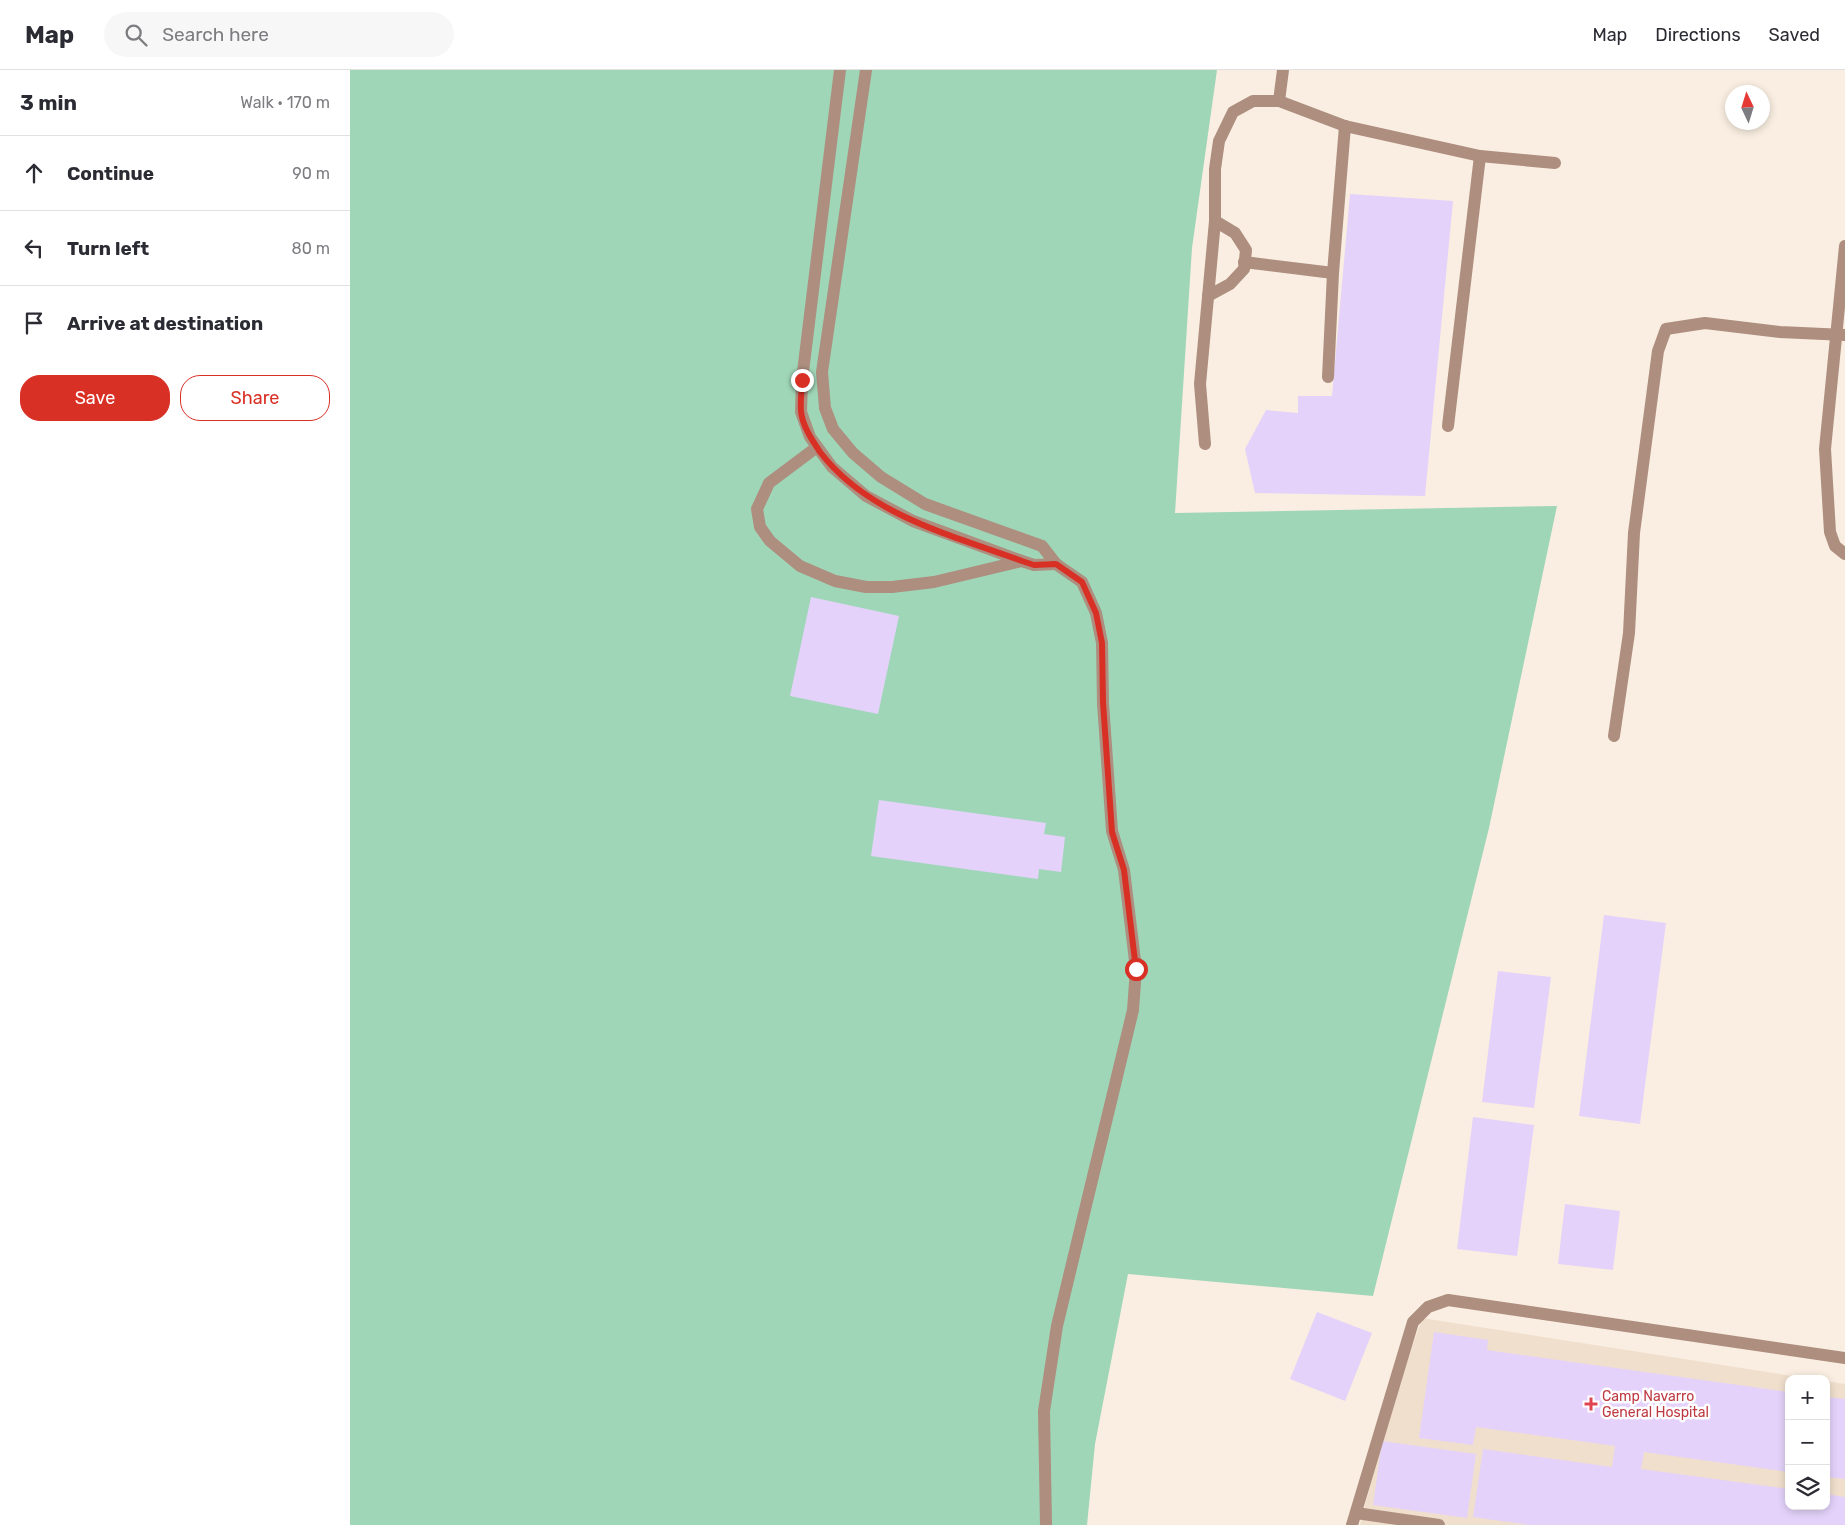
<!DOCTYPE html>
<html lang="en">
<head>
<meta charset="utf-8">
<style>
  body { margin:0; font-family:Rubik,sans-serif; background:#f7f7f7; color:#2b2b33 }
  .controls { position:absolute; right:15px; bottom:15px; display:grid; overflow:hidden; border-radius:10px; box-shadow:0 2px 8px #0003 }
  .controls button { width:45px; height:45px; display:grid; place-items:center; padding:0; border:0; border-bottom:1px solid #e1e1e2; background:#fff; color:#2b2b33; font:25px sans-serif }
  .compass { position:absolute; left:1375px; top:15px; width:45px; height:45px; border-radius:50%; background:#fff; box-shadow:0 2px 8px #0003; rotate:356deg }
  .stop { position:absolute; width:15px; height:15px; margin:-11px; border:4px solid #d93025; border-radius:50%; background:#fff }
  .stop.end { background:#d93025; border-color:#fff; box-shadow:0 1px 5px #0008 }
  .list { margin:0; padding:0; list-style:none }
  h2 { display:flex; justify-content:space-between; align-items:center; height:65px; margin:0; padding:0 20px; font-size:21px }
  h2 small { font-size:16px; font-weight:400; color:#7c7c81 }
  .list li { display:grid; grid-template-columns:32px 1fr auto; gap:15px; align-items:center; box-sizing:border-box; height:75px; padding:0 20px; border-top:1px solid #e1e1e2 }
  .list b { display:block; font-size:19px; white-space:nowrap }
  .list em { font-size:16px; font-style:normal; color:#7c7c81 }
  .actions { display:flex; gap:10px; padding:15px 20px }
  .actions a { flex:1; padding:11px 0; border:1px solid #d93025; border-radius:20px; text-align:center; font-size:18px; color:#d93025 }
  .actions .main { background:#d93025; color:#fff }
  .icon { flex:none; width:28px; height:28px; fill:none; stroke:currentColor; stroke-width:2; stroke-linecap:round; stroke-linejoin:round }
  .map { position:relative; flex:none; width:1495px; height:1455px; overflow:hidden }
  header { display:flex; align-items:center; gap:30px; box-sizing:border-box; height:70px; padding:0 25px; background:#fff; border-bottom:1px solid #e1e1e2 }
  header strong { font-size:24px }
  nav { display:flex; gap:28px; margin-inline-start:auto; font-size:18px }
  .search { width:350px; height:45px; background:#f7f7f7; display:flex; align-items:center; gap:12px; box-sizing:border-box; padding:0 18px; border-radius:28px; color:#7c7c81; font-size:19px }
  main { display:flex }
  aside { flex:1; background:#fff }
  .map>svg:first-child { display:block }
</style>
</head>
<body>
<header>
<strong>Map</strong>
<div class="search"><svg class="icon" aria-label="search" viewBox="0 0 24 24"><circle cx="10" cy="10" r="6"/><path d="M15 15l6 6"/></svg>Search here</div>
<nav><a>Map</a><a>Directions</a><a>Saved</a></nav>
</header>
<main>
<aside>
<h2>3 min<small>Walk · 170 m</small></h2>
<ul class="list">
<li><svg class="icon" aria-label="ahead" viewBox="0 0 24 24"><path d="M12 20V5M6 11l6-6 6 6"/></svg><div><b>Continue</b></div><em>90 m</em></li>
<li><svg class="icon" aria-label="left" viewBox="0 0 24 24"><path d="M17 20v-9H6M10 6l-5 5 5 5"/></svg><div><b>Turn left</b></div><em>80 m</em></li>
<li><svg class="icon" aria-label="arrive" viewBox="0 0 24 24"><path d="M6 21V4h12l-3 4 3 4H6"/></svg><div><b>Arrive at destination</b></div></li>
</ul>
<div class="actions"><a class="main">Save</a><a>Share</a></div>
</aside>
<div class="map">
<svg width="1495" height="1455" viewBox="0 0 1495 1455">
  <rect width="100%" height="100%" fill="#f9eee1"/>
  <polygon fill="#f0dfcd" points="1072,1248 1462,1309 1439,1309 1439,1436 1476,1436 1476,1311 1495,1314 1495,1455 1010,1455 1036,1353"/>
  <polygon fill="#a0d6b8" points="0,0 867,0 842,178 825,443 1207,436 1139,758 1023,1226 778,1204 745,1374 737,1455 0,1455"/>
  <g fill="#e4d2fa">
    <polygon points="1000,124 1103,131 1075,426 905,423 895,379 916,340 948,343 948,326 982,326"/>
    <polygon points="461,527 549,546 528,644 440,626"/>
    <polygon points="529,730 696,753 694,764 715,767 711,802 689,799 688,809 521,786"/>
    <polygon points="1254,845 1316,853 1290,1054 1229,1046"/>
    <polygon points="1148,901 1201,907 1184,1038 1132,1032"/>
    <polygon points="1123,1047 1184,1055 1167,1186 1107,1179"/>
    <polygon points="1215,1134 1270,1141 1263,1200 1208,1194"/>
    <polygon points="967,1242 1022,1263 995,1331 940,1309"/>
    <polygon points="1084,1262 1138,1270 1137,1280 1439,1322 1439,1402 1294,1382 1291,1399 1439,1419 1439,1436 1476,1436 1476,1424 1495,1427 1495,1455 1180,1455 1123,1447 1133,1379 1262,1397 1265,1376 1126,1357 1123,1375 1069,1368"/>
    <polygon points="1476,1327 1495,1329 1495,1409 1476,1407"/>
    <polygon points="1032,1371 1126,1384 1117,1448 1023,1435"/>
  </g>
  <g fill="none" stroke-linecap="round" stroke-linejoin="round">
    <g stroke="#ad8e7f" stroke-width="12">
      <polyline points="490,0 452,310 451,342 460,367 482,397 516,426 563,451 672,491 684,495 706,494 692,476 575,434 531,407 503,383 483,359 475,338 472,302 516,0"/>
      <polyline points="929,31 933,0"/>
      <polyline points="1495,176 1475,379 1480,462 1485,476 1495,484"/>
      <polyline points="894,192 983,203"/>
      <polyline points="858,226 880,214 894,199 896,180 885,163 865,151"/>
      <polyline points="978,307 983,203 995,56"/>
      <polyline points="1098,356 1130,86"/>
      <polyline points="855,374 850,314 865,151 865,99 869,71 883,42 903,31 929,31 995,56 1130,86 1205,93"/>
      <polyline points="467,377 419,413 407,439 410,457 420,471 450,496 485,511 516,517 542,517 584,512 672,491"/>
      <polyline points="1264,666 1279,563 1284,463 1308,281 1316,259 1355,253 1430,262 1495,265"/>
      <polyline points="1006,1443 1089,1455"/>
      <polyline points="696,1455 694,1341 707,1256 783,940 786,899 774,800 762,761 753,633 752,573 746,543 732,512 706,494"/>
      <polyline points="1002,1455 1063,1252 1078,1237 1098,1230 1495,1288"/>
    </g>
  </g>
  <g fill="none" stroke-linecap="round" stroke-linejoin="round">
    <path stroke="#d93025" stroke-width="6" d="M452 310C452 320 450 331 451 341 452 355 462 370 470 382 518 445 601 465 672 491L684 495 706 494 732 512 746 543 752 573 753 632 762 762 774 800 786 899"/>
  </g>
  <path fill="#e0444e" stroke="#fff" stroke-width="2" d="M1238.5 1326.5h5v5h5v5h-5v5h-5v-5h-5v-5h5z"/>
  <g text-anchor="middle" dominant-baseline="central" stroke-width="5" stroke-linejoin="round" paint-order="stroke">
    <g font-size="14" fill="#be3a42" stroke="#fff" text-anchor="start">
      <text x="1252" y="1326">Camp Navarro<tspan x="1252" dy="16">General Hospital</tspan></text>
    </g>
  </g>
</svg>
<div class="controls">
<button>+</button>
<button>−</button>
<button><svg class="icon" aria-label="layers" viewBox="0 0 24 24"><path d="M12 4l9 5-9 5-9-5zM3 14l9 5 9-5"/></svg></button>
</div>
<svg class="compass" viewBox="-18 -18 36 36"><path d="M0-13l5 13h-10z" fill="#e53935"/><path d="M0 13l5-13h-10z" fill="#7c7c81"/></svg>
<div class="stop" style="left:786px;top:899px"></div>
<div class="stop end" style="left:452px;top:310px"></div>
</div>
</main>
</body>
</html>
